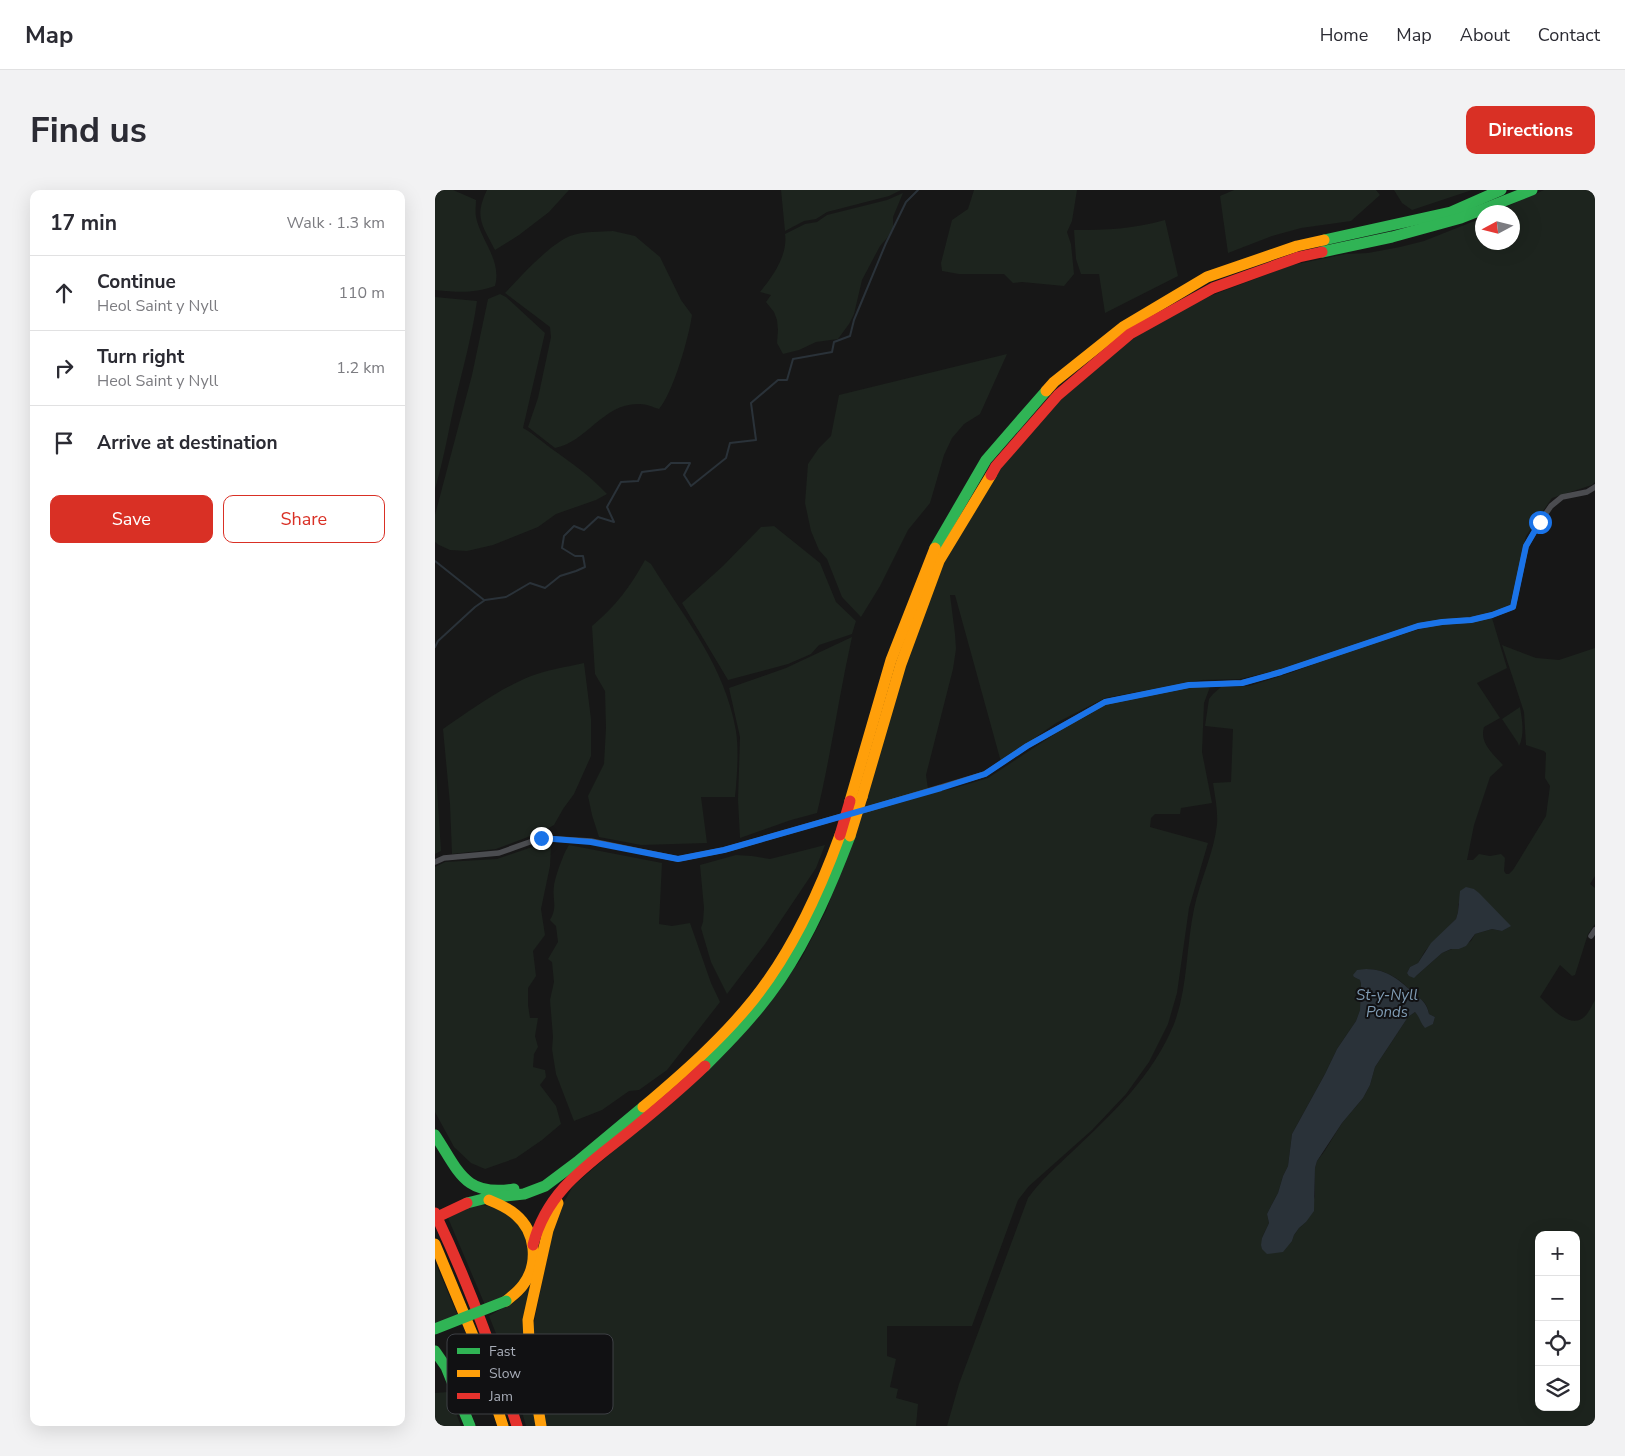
<!DOCTYPE html>
<html lang="en">
<head>
<meta charset="utf-8">
<style>
  body { margin:0; font-family:"Nunito Sans",sans-serif; background:#f2f2f3; color:#2b2b33 }
  .controls { position:absolute; right:15px; bottom:15px; display:grid; overflow:hidden; border-radius:10px; box-shadow:0 5px 20px #0002 }
  .controls button { width:45px; height:45px; display:grid; place-items:center; padding:0; border:0; border-bottom:1px solid #e1e1e2; background:#fff; color:#2b2b33; font:25px sans-serif }
  .compass { position:absolute; left:1040px; top:15px; width:45px; height:45px; border-radius:50%; background:#fff; box-shadow:0 5px 20px #0002; rotate:263deg }
  .stop { position:absolute; width:15px; height:15px; margin:-11px; border:4px solid #1a73e8; border-radius:50%; background:#fff }
  .stop.end { background:#1a73e8; border-color:#fff; box-shadow:0 1px 5px #0008 }
  .list { margin:0; padding:0; list-style:none }
  h2 { display:flex; justify-content:space-between; align-items:center; height:65px; margin:0; padding:0 20px; font-size:21px }
  h2 small { font-size:16px; font-weight:400; color:#7c7c81 }
  .list li { display:grid; grid-template-columns:32px 1fr auto; gap:15px; align-items:center; box-sizing:border-box; height:75px; padding:0 20px; border-top:1px solid #e1e1e2 }
  .list b { display:block; font-size:19px; white-space:nowrap }
  .list p { margin:0; font-size:16px; white-space:nowrap; color:#7c7c81 }
  .list em { font-size:16px; font-style:normal; color:#7c7c81 }
  .actions { display:flex; gap:10px; padding:15px 20px }
  .actions a { flex:1; padding:11px 0; border:1px solid #d93025; border-radius:10px; text-align:center; font-size:18px; color:#d93025 }
  .actions .main { background:#d93025; color:#fff }
  .icon { flex:none; width:28px; height:28px; fill:none; stroke:currentColor; stroke-width:2; stroke-linecap:round; stroke-linejoin:round }
  .map { position:relative; flex:none; width:1160px; height:1236px; overflow:hidden; border-radius:10px }
  header { display:flex; align-items:center; gap:30px; box-sizing:border-box; height:70px; padding:0 25px; background:#fff; border-bottom:1px solid #e1e1e2 }
  header strong { font-size:24px }
  nav { display:flex; gap:28px; margin-inline-start:auto; font-size:18px }
  .intro { display:flex; align-items:center; justify-content:space-between; box-sizing:border-box; height:120px; padding:0 30px }
  h1 { margin:0; font-size:35px }
  .button { padding:12px 22px; border-radius:10px; background:#d93025; color:#fff; font-size:18px; font-weight:700 }
  main { display:flex; gap:30px; padding:0 30px }
  aside { flex:1; background:#fff; border-radius:10px; box-shadow:0 5px 20px #0002 }
  .map>svg:first-child { display:block }
</style>
</head>
<body>
<header>
<strong>Map</strong>
<nav><a>Home</a><a>Map</a><a>About</a><a>Contact</a></nav>
</header>
<div class="intro"><h1>Find us</h1><a class="button">Directions</a></div>
<main>
<aside>
<h2>17 min<small>Walk · 1.3 km</small></h2>
<ul class="list">
<li><svg class="icon" aria-label="ahead" viewBox="0 0 24 24"><path d="M12 20V5M6 11l6-6 6 6"/></svg><div><b>Continue</b><p>Heol Saint y Nyll</p></div><em>110 m</em></li>
<li><svg class="icon" aria-label="right" viewBox="0 0 24 24"><path d="M7 20v-9h11M14 6l5 5-5 5"/></svg><div><b>Turn right</b><p>Heol Saint y Nyll</p></div><em>1.2 km</em></li>
<li><svg class="icon" aria-label="arrive" viewBox="0 0 24 24"><path d="M6 21V4h12l-3 4 3 4H6"/></svg><div><b>Arrive at destination</b></div></li>
</ul>
<div class="actions"><a class="main">Save</a><a>Share</a></div>
</aside>
<div class="map">
<svg width="1160" height="1236" viewBox="0 0 1160 1236">
  <rect width="100%" height="100%" fill="#171717"/>
  <g fill="#1d241e" fill-rule="evenodd">
    <path d="M0 0H18L41 10C41 16 40 21 41 27 46 51 67 70 60 96 37 104 23 102 0 100Z"/>
    <path d="M52 0H134L114 22 84 45 60 60C47 35 39 27 52 0Z"/>
    <polygon points="346,0 466,0 454,6 392,22 381,29 369,31 350,41"/>
    <polygon points="539,0 642,0 637,31 632,42 636,54 639,84 629,96 587,92 578,93 569,84 524,84 507,81 506,73 517,30 533,19"/>
    <polygon points="799,0 941,0 945,5 916,31 866,38 837,46 793,63 785,6"/>
    <polygon points="959,0 1037,0 977,20 967,13"/>
    <polygon points="1109,0 1160,0 1160,292 1157,295 1117,308 1091,346 1075,416 1036,428 1018,428 978,435 847,479 805,489 767,490 670,508 621,533 566,572 520,405 515,405 520,444 521,459 518,479 491,585 493,599 429,618 490,404 563,274 625,205 673,166 720,134 775,106 857,75 911,64 933,63 965,57 989,51 1047,28 1048,52 1078,52 1078,22 1060,22"/>
    <path d="M468 3 458 27V38L452 48 445 56 427 90 419 124 414 134 403 149 381 152 364 160 348 164 342 153 343 140 342 130 339 122 331 112 336 105 325 102C338 86 353 65 350 44L370 34 382 32 392 25 452 10Z"/>
    <path d="M730 30 743 86 670 123 664 84H646L641 69 639 40C672 40 699 39 730 30Z"/>
    <path d="M178 41 200 46 225 67 246 110 257 125C254 147 238 203 224 219 218 217 211 214 205 214 169 212 152 252 120 258L93 237 103 208 116 147 115 137 70 103C85 87 115 54 135 46 148 41 165 42 178 41Z"/>
    <path d="M65 104 71 107 110 143 88 238C99 244 107 252 117 259 137 273 155 286 172 304L161 310 121 324 103 337 58 355 32 361 15 360 4 355 0 352V325L37 185 53 109Z"/>
    <path d="M0 107 42 111C37 147 27 181 19 216 13 244 8 272 0 299Z"/>
    <polygon points="572,164 545,224 529,234 517,248 509,265 495,313 473,340 445,396 426,427 407,407 392,369 384,360 376,341 370,313 373,274 384,258 396,246 404,205"/>
    <polygon points="339,336 385,373 401,412 421,431 417,444 384,455 376,464 353,474 293,490 247,413 288,376 326,337"/>
    <path d="M210 370 216 374C250 429 290 476 301 541 304 561 302 587 300 607H266L272 653 206 655 164 647 157 625 153 606 169 574 171 538 170 501 160 484 157 436C181 416 195 397 210 370Z"/>
    <path d="M1055 428H1057L1072 478 1042 493 1065 528 1049 537C1044 553 1058 564 1068 575L1055 587 1039 635 1032 670H1038L1044 664 1055 666 1066 664 1070 668 1069 681 1071 684H1074L1078 680 1111 626 1115 596 1110 588 1111 563 1109 561 1091 555 1089 522 1067 455 1101 468 1124 470 1160 458V686L1155 694 1160 698V734L1153 744 1140 785 1137 786 1125 775 1105 807C1116 817 1137 843 1152 824 1155 820 1157 815 1160 810V1236H512L524 1194 593 1008C606 990 622 976 638 961 677 924 718 886 739 834 753 797 751 757 759 719 765 690 779 663 782 634 783 621 780 606 778 593L796 592 798 539 770 536 774 509 778 504 786 497 814 496 830 491 858 482 917 460 1001 434ZM1039 699 1075 736 1067 741 1057 739 1040 744 1036 751 1024 759H1017L1007 763 981 786 972 783 975 777 983 773 990 761 1021 729 1023 722V714ZM931 779C953 779 966 791 981 805 989 812 992 813 994 824L1000 827 998 834 980 822 973 827 940 877 935 895 928 908 907 933 889 962 882 971 880 978V1006L871 1032 864 1038 859 1045 857 1051 827 1048 834 1033 832 1024 834 1020 843 1003 848 986 853 976 857 944 890 884 902 859 921 831 925 820 926 794 925 790 919 787ZM1104 1045H1141V1217H1104Z"/>
    <path d="M417 447C404 505 396 565 382 623L356 630 305 648 303 610 305 547 294 498 351 478Z"/>
    <path d="M149 473 156 529V566L139 604 128 619 119 635 106 642 61 659 17 664 15 614 8 539C36 520 64 499 96 486 112 480 131 477 149 473Z"/>
    <polygon points="754,497 775,497 769,513 767,562 777,613 746,618 745,624 720,624 716,628 715,637 773,653 754,718 742,803 733,834 714,872 691,904 657,940 594,996 583,1010 537,1136 452,1136 452,1166 461,1169 455,1197 463,1199 461,1208 483,1214 481,1236 109,1236 99,1161 98,1137 119,1034 124,1021 138,996 279,874 325,825 366,769 391,721 428,622 496,602 516,599 553,588 632,536 652,526 670,514"/>
    <path d="M1085 517C1087 529 1090 545 1084 556L1083 553 1067 529Z"/>
    <polygon points="0,566 6,661 0,664"/>
    <polygon points="109,653 116,656 115,676 106,719 110,745 98,761 101,786 93,798 93,815 95,828 103,828 100,846 103,857 99,864 98,877 110,880 111,887 105,895 121,916 126,934 107,950 81,968 50,979 36,973 19,957 0,922 0,677 10,672 62,669"/>
    <path d="M134 655 227 673 224 734 237 736 255 733 276 793 285 812 232 880 204 900 194 901 167 920 139 931 121 884 117 859 118 847 115 810 119 792 117 772 113 769 123 752 121 736 115 730C123 717 117 709 119 696 120 687 129 662 134 655Z"/>
    <polygon points="390,655 381,678 330,754 292,804 276,772 266,738 268,732 269,718 265,675 301,665 317,666 335,669"/>
    <path d="M46 1015C78 1018 101 1047 91 1078 89 1083 88 1089 85 1092 76 1104 63 1109 50 1115L13 1028 37 1016Z"/>
    <polygon points="0,1072 23,1126 0,1135"/>
    <polygon points="95,1096 103,1236 91,1236 74,1176 54,1126 83,1109"/>
    <polygon points="13,1202 26,1236 0,1236 0,1203"/>
  </g>
  <g fill="#2a3239">
    <polygon points="1031,697 1039,699 1044,703 1076,736 1067,741 1057,739 1040,744 1031,756 1024,759 1016,759 1007,763 981,786 979,788 974,786 972,783 975,777 983,773 996,753 1021,729 1023,722 1025,701"/>
    <path d="M931 779C953 779 965 791 981 805 988 811 992 814 994 824L1000 827 998 834 990 838C985 833 985 827 980 822L973 827 940 877 935 895 928 908 907 933 882 971 880 978 879 1021 871 1032 864 1038 859 1045 857 1051 848 1062 832 1064 827 1059 826 1055 827 1048 834 1033 832 1024 834 1020 843 1003 848 986 853 976 857 944 890 884 902 859 921 831 925 820 926 794 925 790 919 787 918 785 922 780Z"/>
  </g>
  <g fill="none" stroke-linecap="round" stroke-linejoin="round">
    <g stroke="#2a3239" stroke-width="2">
      <polyline points="0,371 49,410"/>
      <polyline points="0,457 3,451 40,417 50,410 71,407 95,393 110,398 125,386 141,381 150,377 148,366 140,366 127,358 129,346 139,336 149,340 163,327 179,332 172,317 186,292 203,291 207,282 230,279 236,273 255,273 249,285 256,296 291,268 295,253 321,250 316,213 343,190 352,190 358,169 397,162 399,152 415,146 419,130 451,53 471,12 483,0"/>
    </g>
    <g stroke="#4b4c50" stroke-width="5.5">
      <polyline points="423,622 550,584 592,556 670,512 754,495 807,493 846,482 983,436 1007,432 1036,430 1057,425 1078,417 1091,356 1105,332 1116,316 1127,307 1152,302 1160,297"/>
      <polyline points="0,672 9,668 64,663 106,648 156,651 243,669 289,660 411,625"/>
      <polyline points="1156,746 1160,740"/>
    </g>
    <g stroke="#30b455" stroke-width="11">
      <polyline points="889,50 1016,22 1066,0"/>
      <polyline points="887,62 957,47 1026,28 1097,0"/>
      <polyline points="500,358 551,270 611,201"/>
      <path d="M270 876C297 849 324 821 345 790 375 745 396 696 415 646"/>
      <path d="M0 945C24 981 29 1007 79 999"/>
      <polyline points="32,1013 52,1008 89,1004 110,996 142,972 208,917"/>
      <polyline points="0,1161 11,1177 35,1236"/>
    </g>
    <g stroke="#ff9f0a" stroke-width="11">
      <polyline points="611,201 619,192 688,137 772,87 862,56 889,50"/>
      <polyline points="427,607 466,474 504,371 556,285"/>
      <polyline points="415,611 456,470 500,358"/>
      <path d="M208 917C247 884 287 849 319 809 358 760 384 703 405 645"/>
      <path d="M54 1010C64 1014 73 1018 81 1025 101 1042 104 1074 88 1095 83 1102 77 1106 71 1111"/>
      <polyline points="0,1054 39,1148 68,1236"/>
      <polyline points="106,1236 95,1171 93,1130 113,1040 123,1013"/>
    </g>
    <g stroke="#e5322d" stroke-width="11">
      <polyline points="556,285 561,276 623,205 695,144 778,98 864,67 887,62"/>
      <path d="M0 1023C33 1092 59 1163 82 1236"/>
      <path d="M98 1055C112 1000 153 975 195 941 221 920 246 899 270 876"/>
    </g>
    <polyline stroke="#30b455" stroke-width="11" points="0,1139 71,1111"/>
    <polyline stroke="#ff9f0a" stroke-width="11" points="415,646 427,607"/>
    <g stroke="#e5322d" stroke-width="11">
      <polyline points="405,645 415,611"/>
      <polyline points="0,1028 32,1013"/>
    </g>
  </g>
  <g fill="none" stroke-linecap="round" stroke-linejoin="round">
    <polyline stroke="#1a73e8" stroke-width="6" points="106,648 156,652 243,669 289,660 506,598 550,584 592,556 670,512 754,495 807,493 846,482 983,436 1007,432 1036,430 1057,425 1078,417 1091,356 1105,332"/>
  </g>
  <g text-anchor="middle" dominant-baseline="central" stroke-width="4" stroke-linejoin="round" paint-order="stroke">
    <g font-size="15" font-style="italic" fill="#7f9bb3" stroke="#111113">
      <text x="952" y="805">St-y-Nyll<tspan x="952" dy="17">Ponds</tspan></text>
    </g>
  </g>
  <rect x="12" y="1144" width="166" height="80" rx="8" fill="#111113" stroke="#3e4045" stroke-width="1"/>
  <rect x="22" y="1158" width="23" height="6" fill="#30b455"/>
  <rect x="22" y="1180" width="23" height="7" fill="#ff9f0a"/>
  <rect x="22" y="1203" width="23" height="6" fill="#e5322d"/>
  <g font-size="14" fill="#a8adb8">
    <text x="54" y="1166">Fast</text>
    <text x="54" y="1188">Slow</text>
    <text x="54" y="1211">Jam</text>
  </g>
</svg>
<div class="controls">
<button>+</button>
<button>−</button>
<button><svg class="icon" aria-label="locate" viewBox="0 0 24 24"><circle cx="12" cy="12" r="6"/><path d="M12 2v4M12 18v4M2 12h4M18 12h4"/></svg></button>
<button><svg class="icon" aria-label="layers" viewBox="0 0 24 24"><path d="M12 4l9 5-9 5-9-5zM3 14l9 5 9-5"/></svg></button>
</div>
<svg class="compass" viewBox="-18 -18 36 36"><path d="M0-13l5 13h-10z" fill="#e53935"/><path d="M0 13l5-13h-10z" fill="#7c7c81"/></svg>
<div class="stop" style="left:1105px;top:332px"></div>
<div class="stop end" style="left:106px;top:648px"></div>
</div>
</main>
</body>
</html>
